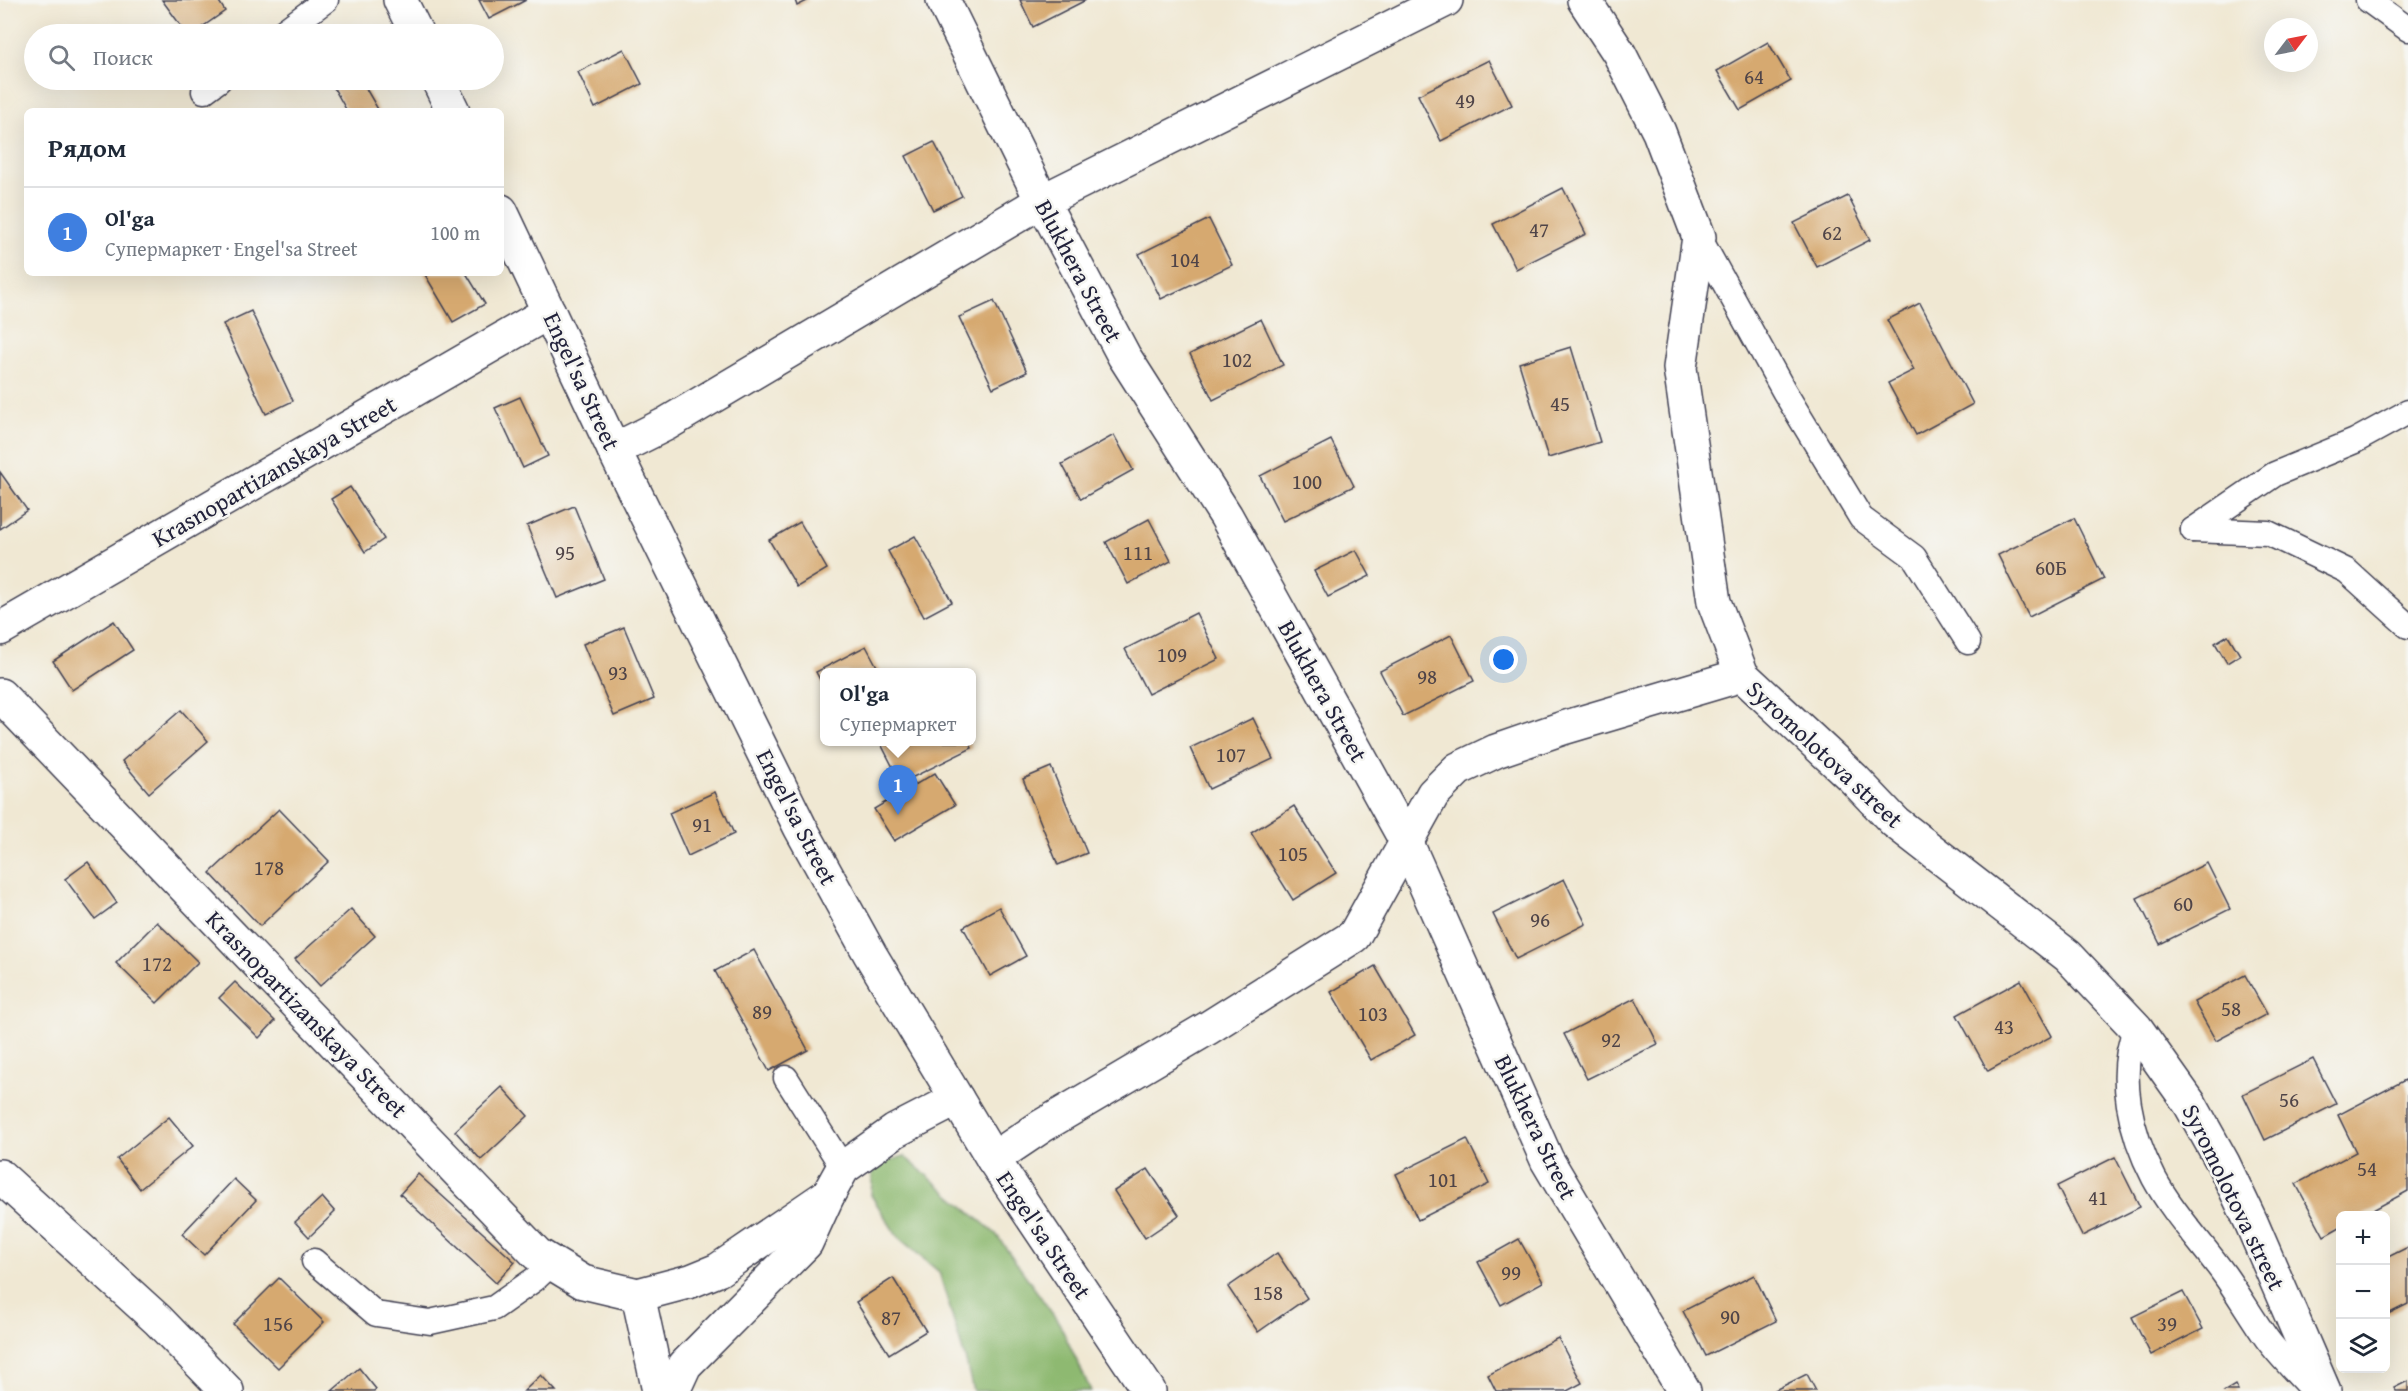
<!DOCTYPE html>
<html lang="ru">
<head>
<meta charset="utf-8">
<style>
  body { margin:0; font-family:"Gentium Book Plus",serif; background:#f2f2f3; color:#1f2937 }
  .controls { position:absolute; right:18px; bottom:18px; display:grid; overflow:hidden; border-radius:9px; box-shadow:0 6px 24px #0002 }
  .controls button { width:54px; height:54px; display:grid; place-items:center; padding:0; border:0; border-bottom:2px solid #e0e1e3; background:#fff; color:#1f2937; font:30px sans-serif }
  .compass { position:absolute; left:2264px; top:18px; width:54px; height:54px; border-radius:50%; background:#fff; box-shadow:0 6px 24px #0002; rotate:58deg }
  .you { position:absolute; left:1504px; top:660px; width:21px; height:21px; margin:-15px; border:4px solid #fff; border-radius:50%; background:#1a73e8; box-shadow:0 0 0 9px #1a73e833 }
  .badge { display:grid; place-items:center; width:39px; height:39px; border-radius:50%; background:#d1495b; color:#fff; font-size:20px; font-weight:700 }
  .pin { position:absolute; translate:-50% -50px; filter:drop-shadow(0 2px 3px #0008) }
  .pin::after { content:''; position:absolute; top:32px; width:21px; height:18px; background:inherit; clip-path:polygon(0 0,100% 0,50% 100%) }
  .popup { position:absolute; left:820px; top:668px; width:156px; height:78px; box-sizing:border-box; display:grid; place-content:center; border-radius:9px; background:#fff; filter:drop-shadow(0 2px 4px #0005); font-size:20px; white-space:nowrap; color:#747a83 }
  .popup b { font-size:22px; color:#1f2937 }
  .popup::after { content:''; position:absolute; left:50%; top:100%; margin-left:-12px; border:12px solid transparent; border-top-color:#fff }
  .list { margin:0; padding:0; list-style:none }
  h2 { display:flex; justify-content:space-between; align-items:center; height:78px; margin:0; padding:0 24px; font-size:26px }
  h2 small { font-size:20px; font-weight:400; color:#747a83 }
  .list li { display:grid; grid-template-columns:39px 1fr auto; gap:18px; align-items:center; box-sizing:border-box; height:90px; padding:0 24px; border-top:2px solid #e0e1e3 }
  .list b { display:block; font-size:22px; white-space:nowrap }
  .list p { margin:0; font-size:20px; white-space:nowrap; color:#747a83 }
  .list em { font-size:20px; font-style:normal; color:#747a83 }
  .icon { flex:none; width:33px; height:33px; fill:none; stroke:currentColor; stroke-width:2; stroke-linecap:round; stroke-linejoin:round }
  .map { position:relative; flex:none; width:2408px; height:1391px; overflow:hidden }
  .search { position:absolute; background:#fff; box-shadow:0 6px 24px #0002; left:24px; top:24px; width:480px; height:66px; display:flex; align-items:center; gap:15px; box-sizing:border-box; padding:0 21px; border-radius:33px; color:#747a83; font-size:22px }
  .panel { position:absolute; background:#fff; box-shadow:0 6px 24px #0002; left:24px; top:108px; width:480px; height:168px; border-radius:9px }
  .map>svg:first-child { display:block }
</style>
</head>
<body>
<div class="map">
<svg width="2408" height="1391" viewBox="0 0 2408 1391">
  <rect width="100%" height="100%" fill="#f6f6f2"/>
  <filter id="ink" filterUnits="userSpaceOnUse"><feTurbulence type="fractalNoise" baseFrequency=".0167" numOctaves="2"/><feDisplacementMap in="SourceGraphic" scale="12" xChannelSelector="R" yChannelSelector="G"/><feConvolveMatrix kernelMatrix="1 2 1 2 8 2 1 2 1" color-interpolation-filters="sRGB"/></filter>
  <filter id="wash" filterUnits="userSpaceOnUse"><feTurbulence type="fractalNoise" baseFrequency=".008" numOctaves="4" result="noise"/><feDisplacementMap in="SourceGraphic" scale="24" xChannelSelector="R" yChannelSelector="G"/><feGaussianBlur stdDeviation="1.35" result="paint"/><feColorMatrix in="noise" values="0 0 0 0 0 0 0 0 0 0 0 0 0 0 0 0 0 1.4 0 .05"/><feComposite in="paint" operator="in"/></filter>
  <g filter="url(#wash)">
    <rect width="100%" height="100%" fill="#f0e8d3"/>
    <polygon fill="#8eb971" stroke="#586e56" stroke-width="1.5" points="904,1156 996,1234 1059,1323 1091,1391 973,1391 967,1365 939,1272 897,1236 871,1195 873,1166"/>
    <g id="blocks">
      <g fill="#d6a970">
        <polygon points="162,0 218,0 225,11 192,34 187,34"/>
        <polygon points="479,0 526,0 489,19"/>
        <polygon points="795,0 809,0 797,6"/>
        <polygon points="1020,0 1086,0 1033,27"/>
        <polygon points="1768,42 1791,81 1740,110 1717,71"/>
        <polygon points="624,49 642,84 595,108 578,72"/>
        <polygon points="1489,60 1512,105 1441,141 1418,95"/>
        <polygon points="333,80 361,80 379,111 347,111 330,81"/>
        <polygon points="934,142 962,196 933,210 906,156"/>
        <polygon points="1563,188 1586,234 1516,269 1493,224"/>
        <polygon points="1848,196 1870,240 1817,267 1794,223"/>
        <polygon points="1209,219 1232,265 1161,299 1139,254"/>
        <polygon points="424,273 466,273 485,304 453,322"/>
        <polygon points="994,301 1027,372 993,388 959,317"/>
        <polygon points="1920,303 1973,404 1916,435 1888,383 1914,370 1887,320"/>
        <polygon points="251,311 293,401 266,414 223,324"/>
        <polygon points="1261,319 1283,365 1213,400 1190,354"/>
        <polygon points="1571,347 1600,442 1548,458 1519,363"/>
        <polygon points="520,397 548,456 523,468 495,408"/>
        <polygon points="1114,435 1133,470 1081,499 1062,464"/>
        <polygon points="1331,440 1354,486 1283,521 1260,476"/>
        <polygon points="0,472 27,510 0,529"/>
        <polygon points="350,487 384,539 365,552 331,499"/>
        <polygon points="574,506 604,579 557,598 527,526"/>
        <polygon points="2074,518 2104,579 2029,617 1998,555"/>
        <polygon points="1149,519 1171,561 1128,584 1106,542"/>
        <polygon points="800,522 827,569 797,587 769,540"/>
        <polygon points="915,536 952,602 924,617 888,551"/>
        <polygon points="1356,550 1370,576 1328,597 1314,571"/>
        <polygon points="1196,613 1219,659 1148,694 1125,649"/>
        <polygon points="114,621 133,650 72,690 53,661"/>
        <polygon points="624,627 654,699 614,716 583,644"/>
        <polygon points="1451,635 1474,681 1403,716 1380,671"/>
        <polygon points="2228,635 2240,655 2227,663 2215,643"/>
        <polygon points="866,646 880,672 824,672 824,687 816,672"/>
        <polygon points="181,710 208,741 149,793 122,761"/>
        <polygon points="1253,718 1273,759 1209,789 1190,748"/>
        <polygon points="880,742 969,742 972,748 901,783"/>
        <polygon points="1051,767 1087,853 1058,865 1023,779"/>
        <polygon points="935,773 955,805 894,841 874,809"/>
        <polygon points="715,792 734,834 688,856 669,813"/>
        <polygon points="1294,806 1336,873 1293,900 1251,833"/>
        <polygon points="279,809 329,861 260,926 210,873"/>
        <polygon points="88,862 117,903 95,919 65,879"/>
        <polygon points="2207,863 2230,909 2160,944 2137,898"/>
        <polygon points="1564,879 1586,924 1516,959 1493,914"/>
        <polygon points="999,907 1026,956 990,976 963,927"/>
        <polygon points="351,909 375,936 320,986 295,959"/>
        <polygon points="157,922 198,962 157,1003 116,963"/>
        <polygon points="754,950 808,1050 769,1071 715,971"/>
        <polygon points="1375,966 1415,1035 1371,1060 1331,992"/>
        <polygon points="2245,975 2267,1014 2216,1041 2194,1002"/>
        <polygon points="2021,980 2052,1036 1988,1071 1957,1015"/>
        <polygon points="235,982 275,1021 259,1038 219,998"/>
        <polygon points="1635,998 1658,1044 1587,1079 1564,1034"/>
        <polygon points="2313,1059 2336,1104 2265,1140 2243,1094"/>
        <polygon points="2405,1080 2408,1087 2408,1191 2362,1216 2340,1216 2340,1227 2324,1236 2296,1184 2356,1152 2338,1115"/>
        <polygon points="502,1087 528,1116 481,1160 455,1131"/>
        <polygon points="169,1117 193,1146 140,1189 117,1159"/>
        <polygon points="1467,1139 1489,1184 1418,1220 1396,1174"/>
        <polygon points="2115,1157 2140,1207 2082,1236 2057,1186"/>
        <polygon points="1148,1169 1179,1215 1145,1238 1114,1191"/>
        <polygon points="418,1174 515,1262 496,1283 400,1194"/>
        <polygon points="234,1179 256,1200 204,1255 182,1234"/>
        <polygon points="322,1197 335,1212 309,1237 295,1222"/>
        <polygon points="1519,1239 1543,1282 1501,1305 1478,1262"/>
        <polygon points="2408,1247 2408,1304 2386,1315 2386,1258"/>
        <polygon points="1277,1253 1307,1298 1258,1332 1228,1287"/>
        <polygon points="1754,1275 1776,1321 1706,1356 1683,1311"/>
        <polygon points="279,1278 324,1322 278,1368 233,1324"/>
        <polygon points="893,1278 926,1331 889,1354 856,1302"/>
        <polygon points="2183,1292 2203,1329 2151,1355 2132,1317"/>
        <polygon points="1558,1338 1582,1383 1567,1391 1496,1391 1488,1375"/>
        <polygon points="359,1368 376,1389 374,1391 332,1391"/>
        <polygon points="1807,1374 1816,1391 1773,1391"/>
        <polygon points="541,1375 556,1391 524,1391"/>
        <polygon points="2408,1381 2408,1391 2396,1391 2394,1388"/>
        <polygon points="2235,1385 2238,1391 2225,1391"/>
      </g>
    </g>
  </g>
  <g filter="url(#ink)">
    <use href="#blocks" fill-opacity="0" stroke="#414052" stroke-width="1.5"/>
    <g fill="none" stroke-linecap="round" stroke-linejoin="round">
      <g stroke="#414052" stroke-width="27">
        <g id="lane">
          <polyline points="2368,0 2408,29"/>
          <polyline points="280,34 326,0"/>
          <polyline points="204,91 219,80"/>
          <polyline points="1699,237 1784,391 1861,518 1914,557 1968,642"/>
          <polyline points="2193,530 2275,474 2355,441 2408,412"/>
          <polyline points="2193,530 2268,533 2347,571 2408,626"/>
          <path d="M2136 1028C2116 1075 2131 1134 2154 1178 2173 1213 2201 1242 2224 1274 2239 1295 2252 1318 2267 1339 2281 1358 2298 1374 2313 1391"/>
          <polyline points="786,1078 843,1168"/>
          <polyline points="314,1261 376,1314 430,1322 494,1308 535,1279 552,1263"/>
        </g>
      </g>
      <g stroke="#414052" stroke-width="36">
        <g id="street">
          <polyline points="943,0 1042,201 1124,356 1226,516 1406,841 1547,1160 1684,1391"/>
          <polyline points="1584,0 1619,53 1659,132 1699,237 1680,368 1714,602 1742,675 1853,778 1895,822 2068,956 2136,1028 2190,1104 2223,1163 2251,1222 2324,1391"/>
          <polyline points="614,450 666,424 1042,201 1446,0"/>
          <polyline points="0,629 549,312"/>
          <polyline points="0,695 537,1254 583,1282 638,1295 659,1391"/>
          <polyline points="993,1159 1042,1126 1208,1028 1354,936 1433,794 1458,769 1496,751 1563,728 1742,675"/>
          <polyline points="0,1176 158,1320 227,1391"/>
          <polyline points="638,1295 691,1281 718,1270 828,1195"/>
          <polyline points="673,1391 685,1365 806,1243 828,1195 843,1168 895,1131 957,1099"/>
        </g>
      </g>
      <g stroke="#414052" stroke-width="36">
        <g id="secondary">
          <polyline points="400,0 417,34"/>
          <polyline points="438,80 453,111"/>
          <polyline points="501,211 614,450 800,827 870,954 993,1159 1149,1391"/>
        </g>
      </g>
      <use href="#lane" stroke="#fff" stroke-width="24"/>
      <use href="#street" stroke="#fff" stroke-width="33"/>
      <use href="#secondary" stroke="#fff" stroke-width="33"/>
    </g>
  </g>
  <g text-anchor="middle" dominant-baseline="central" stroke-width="5" stroke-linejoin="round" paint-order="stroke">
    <g font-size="21" fill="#4f4448">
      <text x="1754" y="76">64</text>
      <text x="1465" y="100">49</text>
      <text x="1539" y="229">47</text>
      <text x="1832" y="232">62</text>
      <text x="1185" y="259">104</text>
      <text x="1237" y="359">102</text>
      <text x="1560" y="403">45</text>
      <text x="1307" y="481">100</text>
      <text x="565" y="552">95</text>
      <text x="1138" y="552">111</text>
      <text x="2051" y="567">60Б</text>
      <text x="1172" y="654">109</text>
      <text x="618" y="672">93</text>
      <text x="1427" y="676">98</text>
      <text x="1231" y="754">107</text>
      <text x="702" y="824">91</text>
      <text x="1293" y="853">105</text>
      <text x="269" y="867">178</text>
      <text x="2183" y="903">60</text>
      <text x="1540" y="919">96</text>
      <text x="157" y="963">172</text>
      <text x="2231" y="1008">58</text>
      <text x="762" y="1011">89</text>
      <text x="1373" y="1013">103</text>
      <text x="2004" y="1026">43</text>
      <text x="1611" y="1039">92</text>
      <text x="2289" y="1099">56</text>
      <text x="2367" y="1168">54</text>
      <text x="1443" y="1179">101</text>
      <text x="2098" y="1197">41</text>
      <text x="1511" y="1272">99</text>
      <text x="1268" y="1292">158</text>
      <text x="1730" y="1316">90</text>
      <text x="891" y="1317">87</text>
      <text x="278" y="1323">156</text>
      <text x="2167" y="1323">39</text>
    </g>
    <g font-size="24" fill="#22223b" stroke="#f6f6f2">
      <text transform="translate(1079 271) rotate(62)">Blukhera Street</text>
      <text transform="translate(582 381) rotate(65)">Engel'sa Street</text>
      <text transform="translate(274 471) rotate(-30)">Krasnopartizanskaya Street</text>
      <text transform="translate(1323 691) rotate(61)">Blukhera Street</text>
      <text transform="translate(1825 754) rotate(43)">Syromolotova street</text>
      <text transform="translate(797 817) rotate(63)">Engel'sa Street</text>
      <text transform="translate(307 1014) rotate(46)">Krasnopartizanskaya Street</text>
      <text transform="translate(1536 1127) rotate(64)">Blukhera Street</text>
      <text transform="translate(2234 1197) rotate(64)">Syromolotova street</text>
      <text transform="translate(1044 1235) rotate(56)">Engel'sa Street</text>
    </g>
  </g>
</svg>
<div class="controls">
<button>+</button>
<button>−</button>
<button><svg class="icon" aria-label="layers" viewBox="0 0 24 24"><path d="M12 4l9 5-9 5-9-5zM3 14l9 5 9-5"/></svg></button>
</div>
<svg class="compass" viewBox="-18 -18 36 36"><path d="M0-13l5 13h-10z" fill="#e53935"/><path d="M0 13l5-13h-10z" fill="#747a83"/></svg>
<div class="you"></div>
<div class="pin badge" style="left:898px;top:815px;background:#3f7fe0">1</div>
<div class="popup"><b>Ol'ga</b>Супермаркет</div>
<div class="search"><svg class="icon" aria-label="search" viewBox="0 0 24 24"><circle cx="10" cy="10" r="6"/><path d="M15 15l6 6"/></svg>Поиск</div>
<section class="panel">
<h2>Рядом<small></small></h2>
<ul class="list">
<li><span class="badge" style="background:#3f7fe0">1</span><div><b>Ol'ga</b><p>Супермаркет · Engel'sa Street</p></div><em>100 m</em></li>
</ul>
</section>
</div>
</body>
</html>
